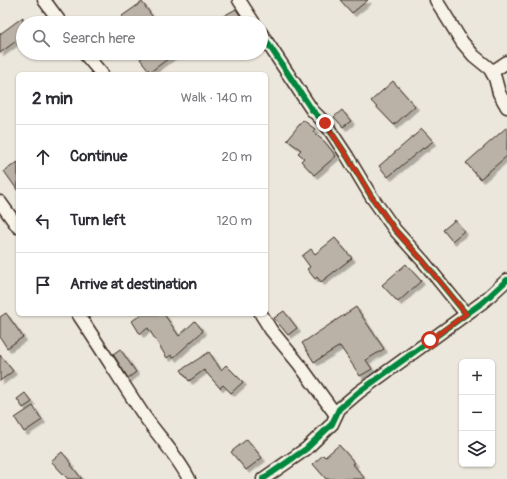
<!DOCTYPE html>
<html lang="en">
<head>
<meta charset="utf-8">
<style>
  body { margin:0; font-family:Pangolin,sans-serif; background:#f2f2f3; color:#2b2b33 }
  .controls { position:absolute; right:12px; bottom:12px; display:grid; overflow:hidden; border-radius:6px; box-shadow:0 1px 3px #0004 }
  .controls button { width:36px; height:36px; display:grid; place-items:center; padding:0; border:0; border-bottom:1px solid #e1e1e2; background:#fff; color:#2b2b33; font:20px sans-serif }
  .stop { position:absolute; width:12px; height:12px; margin:-9px; border:3px solid #c8321e; border-radius:50%; background:#fff }
  .stop.end { background:#c8321e; border-color:#fff; box-shadow:0 1px 4px #0008 }
  .list { margin:0; padding:0; list-style:none }
  h2 { display:flex; justify-content:space-between; align-items:center; height:52px; margin:0; padding:0 16px; font-size:17px }
  h2 small { font-size:13px; font-weight:400; color:#7c7c81 }
  .list li { display:grid; grid-template-columns:26px 1fr auto; gap:12px; align-items:center; box-sizing:border-box; height:64px; padding:0 16px; border-top:1px solid #e1e1e2 }
  .list b { display:block; font-size:15px; white-space:nowrap }
  .list em { font-size:13px; font-style:normal; color:#7c7c81 }
  .icon { flex:none; width:22px; height:22px; fill:none; stroke:currentColor; stroke-width:2; stroke-linecap:round; stroke-linejoin:round }
  .map { position:relative; flex:none; width:507px; height:479px; overflow:hidden }
  .search { position:absolute; background:#fff; box-shadow:0 1px 3px #0004; left:16px; top:16px; width:252px; height:44px; display:flex; align-items:center; gap:10px; box-sizing:border-box; padding:0 14px; border-radius:22px; color:#7c7c81; font-size:15px }
  .panel { position:absolute; background:#fff; box-shadow:0 1px 3px #0004; left:16px; top:72px; width:252px; height:244px; border-radius:6px }
  .map>svg:first-child { display:block }
</style>
</head>
<body>
<div class="map">
<svg width="507" height="479" viewBox="0 0 507 479">
  <defs>
    <filter id="shadow"><feDropShadow dx="3.5" dy="3.5" stdDeviation="0" flood-color="#0004"/></filter>
  </defs>
  <rect width="100%" height="100%" fill="#ece7dc"/>
  <filter id="ink" filterUnits="userSpaceOnUse"><feTurbulence type="fractalNoise" baseFrequency=".025" numOctaves="2"/><feDisplacementMap in="SourceGraphic" scale="8" xChannelSelector="R" yChannelSelector="G"/><feConvolveMatrix kernelMatrix="1 2 1 2 8 2 1 2 1" color-interpolation-filters="sRGB"/></filter>
  <g filter="url(#ink)">
    <g fill="#bab2a7" stroke="#3b2a1e" filter="url(#shadow)">
      <polygon points="340,0 368,0 352,13"/>
      <polygon points="142,2 157,23 127,23 122,16"/>
      <polygon points="236,9 245,23 211,23"/>
      <polygon points="23,17 23,36 0,53 0,34"/>
      <polygon points="148,53 176,53 150,72 140,59"/>
      <polygon points="393,81 415,106 394,125 371,101"/>
      <polygon points="342,110 351,121 343,127 334,117"/>
      <polygon points="303,120 315,129 313,132 325,142 336,156 314,175 301,161 304,158 298,153 301,150 287,140"/>
      <polygon points="507,127 507,156 480,179 466,163"/>
      <polygon points="422,129 433,141 424,149 423,148 388,177 379,166"/>
      <polygon points="18,162 18,191 4,171"/>
      <polygon points="455,220 464,231 452,241 443,230"/>
      <polygon points="335,238 352,258 321,282 317,277 315,279 307,269 310,267 302,256 311,249 315,254"/>
      <polygon points="406,264 421,281 398,302 382,285"/>
      <polygon points="356,307 384,349 366,360 372,369 360,376 340,346 314,362 302,343"/>
      <polygon points="284,311 297,328 288,335 274,318"/>
      <polygon points="6,313 23,337 7,348 0,337 0,317"/>
      <polygon points="142,314 164,314 179,336 195,321 203,331 173,358 171,355 167,358 148,328 140,334 132,321"/>
      <polygon points="120,349 136,372 128,378 113,354"/>
      <polygon points="209,352 221,370 226,365 243,382 231,393 223,385 220,388 204,370 189,381 181,370"/>
      <polygon points="0,355 13,371 0,381"/>
      <polygon points="25,393 32,402 23,408 17,399"/>
      <polygon points="33,406 42,420 24,432 15,418"/>
      <polygon points="247,439 262,458 246,470 231,452"/>
      <polygon points="339,445 355,463 353,464 365,479 326,479 313,464 323,455 325,457"/>
      <polygon points="62,452 72,464 71,465 82,479 68,479 51,461"/>
    </g>
    <g fill="none" stroke-linecap="round" stroke-linejoin="round">
      <g stroke="#3b2a1e" stroke-width="15">
        <g id="street">
          <polyline points="44,0 61,23"/>
          <polyline points="239,0 254,23"/>
          <polyline points="436,0 462,42 474,56 490,69 495,78 499,93 507,107"/>
          <polyline points="261,33 312,110 325,123 347,156 371,196 395,230 423,261 466,314"/>
          <polyline points="84,53 102,74"/>
          <polyline points="492,72 507,62"/>
          <polyline points="0,202 18,227"/>
          <path d="M78 314C101 348 122 383 145 417 160 438 177 456 189 479"/>
          <polyline points="261,314 271,330 299,364 336,415"/>
          <polyline points="263,479 306,449 332,424 339,409 359,392 483,302 507,280"/>
        </g>
      </g>
      <use href="#street" stroke="#f7f3e8" stroke-width="12"/>
      <g stroke="#f7f3e8" stroke-width="8">
        <g id="cycleway">
          <polyline points="261,33 312,110 325,123 347,156 371,196 395,230 423,261 466,314"/>
          <polyline points="263,479 306,449 332,424 339,409 359,392 483,302 507,280"/>
        </g>
      </g>
      <use href="#cycleway" stroke="#00873e" stroke-width="6"/>
    </g>
  </g>
  <g fill="none" stroke-linecap="round" stroke-linejoin="round" filter="url(#ink)">
    <polyline stroke="#c8321e" stroke-width="5" points="325,123 347,156 371,196 395,230 423,261 466,314 430,340"/>
  </g>
</svg>
<div class="controls">
<button>+</button>
<button>−</button>
<button><svg class="icon" aria-label="layers" viewBox="0 0 24 24"><path d="M12 4l9 5-9 5-9-5zM3 14l9 5 9-5"/></svg></button>
</div>
<div class="stop" style="left:430px;top:340px"></div>
<div class="stop end" style="left:325px;top:123px"></div>
<div class="search"><svg class="icon" aria-label="search" viewBox="0 0 24 24"><circle cx="10" cy="10" r="6"/><path d="M15 15l6 6"/></svg>Search here</div>
<section class="panel">
<h2>2 min<small>Walk · 140 m</small></h2>
<ul class="list">
<li><svg class="icon" aria-label="ahead" viewBox="0 0 24 24"><path d="M12 20V5M6 11l6-6 6 6"/></svg><div><b>Continue</b></div><em>20 m</em></li>
<li><svg class="icon" aria-label="left" viewBox="0 0 24 24"><path d="M17 20v-9H6M10 6l-5 5 5 5"/></svg><div><b>Turn left</b></div><em>120 m</em></li>
<li><svg class="icon" aria-label="arrive" viewBox="0 0 24 24"><path d="M6 21V4h12l-3 4 3 4H6"/></svg><div><b>Arrive at destination</b></div></li>
</ul>
</section>
</div>
</body>
</html>
